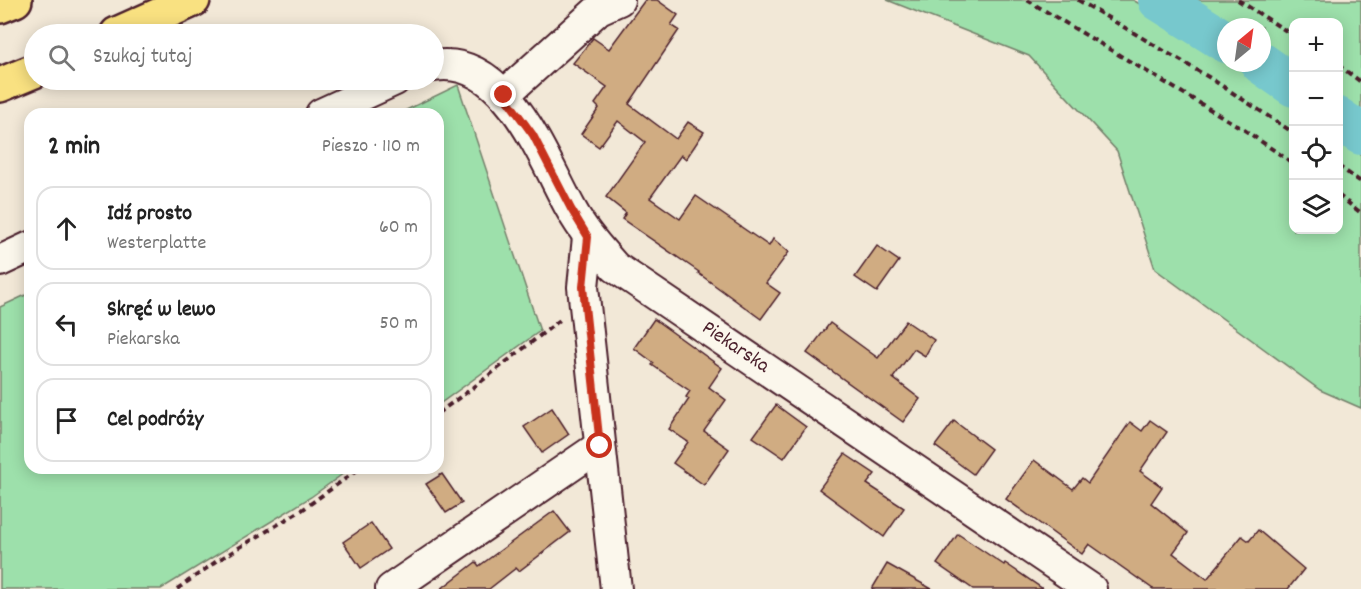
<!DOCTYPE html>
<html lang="pl">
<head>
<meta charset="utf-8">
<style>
  body { margin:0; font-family:Dekko,sans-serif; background:#f6f6f6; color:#222 }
  .controls { position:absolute; right:18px; top:18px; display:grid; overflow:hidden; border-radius:12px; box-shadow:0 3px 15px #0003 }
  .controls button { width:54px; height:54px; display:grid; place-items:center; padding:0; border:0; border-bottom:2px solid #e0e0e0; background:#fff; color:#222; font:30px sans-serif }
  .compass { position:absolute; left:1217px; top:18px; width:54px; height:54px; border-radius:50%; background:#fff; box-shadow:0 3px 15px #0003; rotate:29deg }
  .stop { position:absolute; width:18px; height:18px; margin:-14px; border:4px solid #c8321e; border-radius:50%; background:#fff }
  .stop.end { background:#c8321e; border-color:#fff; box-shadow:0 2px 6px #0008 }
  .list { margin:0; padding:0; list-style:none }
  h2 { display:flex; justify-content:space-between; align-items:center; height:78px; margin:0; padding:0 24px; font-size:26px }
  h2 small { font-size:20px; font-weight:400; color:#767676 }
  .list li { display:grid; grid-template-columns:39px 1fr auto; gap:18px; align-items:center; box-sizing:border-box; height:84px; margin:0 12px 12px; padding:0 12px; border:2px solid #e0e0e0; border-radius:18px }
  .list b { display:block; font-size:22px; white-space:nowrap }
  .list p { margin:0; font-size:20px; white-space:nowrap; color:#767676 }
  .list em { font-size:20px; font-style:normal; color:#767676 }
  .icon { flex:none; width:33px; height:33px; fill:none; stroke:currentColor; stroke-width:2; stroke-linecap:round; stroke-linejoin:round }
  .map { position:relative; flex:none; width:1361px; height:589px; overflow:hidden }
  .search { position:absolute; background:#fff; box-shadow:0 3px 15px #0003; left:24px; top:24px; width:420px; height:66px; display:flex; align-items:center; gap:15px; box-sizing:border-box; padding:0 21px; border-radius:33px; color:#767676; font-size:22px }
  .panel { position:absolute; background:#fff; box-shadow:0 3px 15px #0003; left:24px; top:108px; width:420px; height:366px; border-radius:18px }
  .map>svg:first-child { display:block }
</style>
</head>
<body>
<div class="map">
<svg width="1361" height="589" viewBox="0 0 1361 589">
  <rect width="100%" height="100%" fill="#f2e8d7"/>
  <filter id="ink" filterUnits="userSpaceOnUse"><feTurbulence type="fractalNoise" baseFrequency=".0167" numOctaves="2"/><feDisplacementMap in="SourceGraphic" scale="12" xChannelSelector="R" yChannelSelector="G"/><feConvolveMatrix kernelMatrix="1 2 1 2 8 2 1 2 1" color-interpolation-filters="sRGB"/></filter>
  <g filter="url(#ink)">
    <g fill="#9de0ab" stroke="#74806b" stroke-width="1.5">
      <path d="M887 0H1133L1226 55V63C1251 63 1274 84 1293 99L1294 230H1338L1339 133 1361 150V408L1320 390 1155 269 1117 151 1029 56Z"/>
      <polygon points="1181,0 1361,0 1361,122 1339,105 1338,22 1294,22 1293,73 1262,50 1262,27 1226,28"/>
      <polygon points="458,85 540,331 438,405 438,114 398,114"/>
      <polygon points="30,293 30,468 351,468 311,497 161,589 0,589 0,307"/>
    </g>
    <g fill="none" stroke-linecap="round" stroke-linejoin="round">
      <g stroke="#77c8cd" stroke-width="42">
        <polyline points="1159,0 1226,42"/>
        <polyline points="1261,63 1294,86"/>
        <polyline points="1338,118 1361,134"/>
      </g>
    </g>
    <g fill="#d0ac82" stroke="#4a1f2b" stroke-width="1.5">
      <polygon points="645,0 657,0 678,15 671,25 679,30 629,104 676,139 688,122 704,132 686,159 681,155 650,198 680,219 696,196 769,246 773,239 789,252 766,283 780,293 761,319 698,273 699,272 622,219 626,213 606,197 645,142 618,121 599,147 581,134 599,108 595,104 607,87 573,63 593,38 609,49"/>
      <polygon points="877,246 899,261 877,292 855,277"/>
      <polygon points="654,319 722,368 709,387 726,400 704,431 729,449 704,485 673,463 688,442 669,429 689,399 686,397 690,391 652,365 654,363 634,348"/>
      <polygon points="906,321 934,340 925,356 914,349 893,378 920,399 903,422 807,353 830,323 878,358"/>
      <polygon points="776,405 806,427 784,458 753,437"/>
      <polygon points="552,408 569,434 542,453 524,427"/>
      <polygon points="1150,420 1167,432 1140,471 1162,487 1151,503 1188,533 1173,553 1207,579 1242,536 1249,541 1258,530 1304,569 1288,589 1153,589 1089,544 1082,554 1006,499 1034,460 1073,489 1082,478 1088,483 1130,422 1142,431"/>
      <polygon points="954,421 991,449 973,474 935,446"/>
      <polygon points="845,454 875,474 867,484 904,508 884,537 819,489"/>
      <polygon points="442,474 462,503 446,513 426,484"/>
      <polygon points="554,511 570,532 519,571 516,568 489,589 441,589 476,562 479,566"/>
      <polygon points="371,523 389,549 361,568 343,542"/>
      <polygon points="958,534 1004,565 1005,563 1043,589 973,589 937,564"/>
      <polygon points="887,564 932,589 872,589"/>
    </g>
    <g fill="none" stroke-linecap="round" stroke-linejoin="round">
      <g stroke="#4a1f2b" stroke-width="34">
        <g id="minor">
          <path d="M434 66C506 54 543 159 571 209 583 231 598 248 615 267L1091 589"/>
          <polyline points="504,95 599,9 619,0"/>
          <polyline points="321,114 395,80"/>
          <polyline points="588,237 583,287 616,589"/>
          <polyline points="0,261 30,247"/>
          <polyline points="391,589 600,446"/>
        </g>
      </g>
      <g stroke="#4a1f2b" stroke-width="38">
        <g id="highway">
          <polyline points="0,6 15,0"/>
          <polyline points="117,34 193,0"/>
          <polyline points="0,85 34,71"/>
        </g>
      </g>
      <g stroke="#4a1f2b" stroke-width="4" stroke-dasharray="6 4.5" stroke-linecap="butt">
        <polyline points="1027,0 1243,129 1294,164"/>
        <polyline points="1078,0 1210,78 1294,133"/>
        <polyline points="1238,0 1294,36"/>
        <polyline points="1338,65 1361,82"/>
        <polyline points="1338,166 1361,182"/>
        <polyline points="1338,195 1361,213"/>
        <polyline points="438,413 474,387 560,320"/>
        <polyline points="177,589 217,561 302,510 360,468"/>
      </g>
      <use href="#minor" stroke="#fbf7ec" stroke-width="30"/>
      <use href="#highway" stroke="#f9e181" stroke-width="33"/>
    </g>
  </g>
  <g fill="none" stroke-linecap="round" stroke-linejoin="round" filter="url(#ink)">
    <polyline stroke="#c8321e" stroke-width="8" points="504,95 533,135 571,209 588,237 583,287 600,446"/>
  </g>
  <g text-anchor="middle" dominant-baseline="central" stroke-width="6" stroke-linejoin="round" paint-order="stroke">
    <g font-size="21" fill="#4a1f2b" stroke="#fbf7ec">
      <text transform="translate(735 348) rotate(34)">Piekarska</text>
    </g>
  </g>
</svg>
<div class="controls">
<button>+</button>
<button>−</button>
<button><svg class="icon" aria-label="locate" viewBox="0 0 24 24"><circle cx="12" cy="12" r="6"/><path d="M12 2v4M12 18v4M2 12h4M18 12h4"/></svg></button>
<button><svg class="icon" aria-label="layers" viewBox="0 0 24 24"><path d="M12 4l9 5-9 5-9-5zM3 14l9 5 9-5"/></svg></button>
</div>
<svg class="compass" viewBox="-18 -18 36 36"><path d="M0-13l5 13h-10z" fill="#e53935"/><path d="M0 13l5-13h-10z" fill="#767676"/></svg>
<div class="stop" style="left:600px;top:446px"></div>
<div class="stop end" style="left:504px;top:95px"></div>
<div class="search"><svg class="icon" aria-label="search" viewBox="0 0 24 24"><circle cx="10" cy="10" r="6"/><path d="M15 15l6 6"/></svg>Szukaj tutaj</div>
<section class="panel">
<h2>2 min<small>Pieszo · 110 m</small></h2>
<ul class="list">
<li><svg class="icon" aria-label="ahead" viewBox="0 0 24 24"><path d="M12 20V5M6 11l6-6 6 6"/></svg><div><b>Idź prosto</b><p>Westerplatte</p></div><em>60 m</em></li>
<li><svg class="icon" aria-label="left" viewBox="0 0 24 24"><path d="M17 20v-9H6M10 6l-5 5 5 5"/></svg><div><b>Skręć w lewo</b><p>Piekarska</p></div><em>50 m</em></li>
<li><svg class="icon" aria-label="arrive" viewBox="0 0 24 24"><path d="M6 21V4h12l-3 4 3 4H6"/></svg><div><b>Cel podróży</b></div></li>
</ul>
</section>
</div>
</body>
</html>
